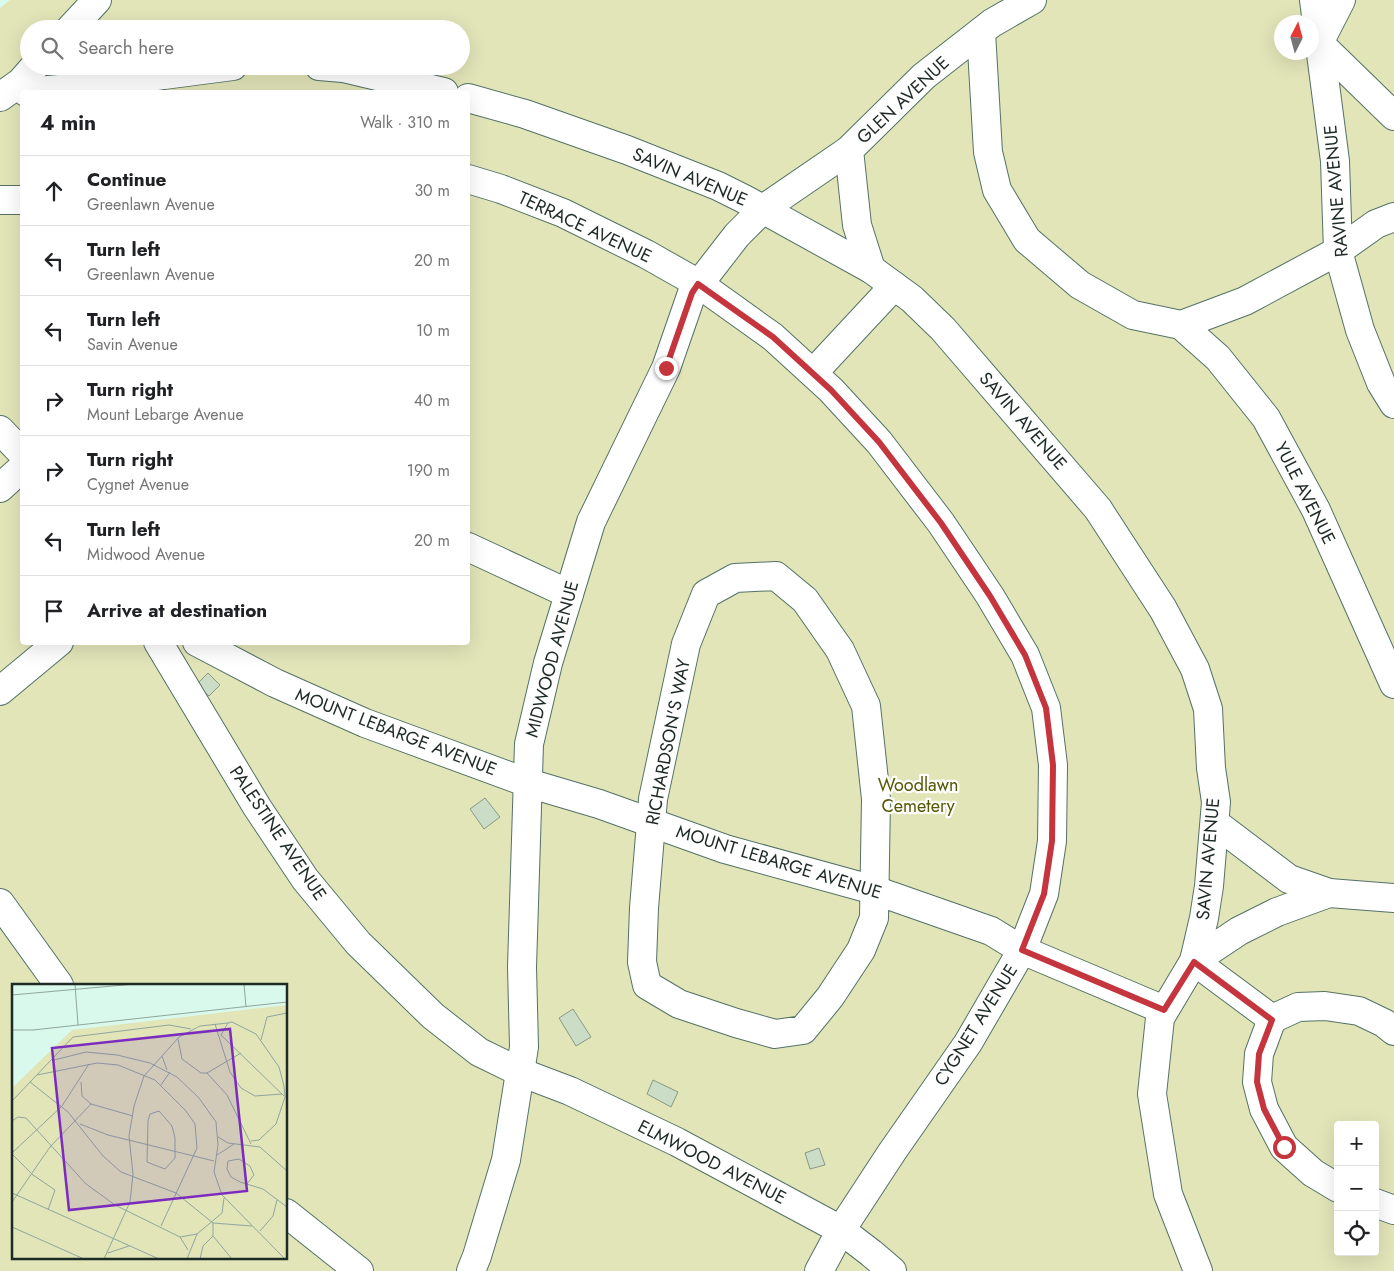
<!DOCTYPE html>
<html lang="en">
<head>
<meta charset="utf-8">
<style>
  body { margin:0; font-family:Jost,sans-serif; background:#f6f6f6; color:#202124 }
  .controls { position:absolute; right:15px; bottom:15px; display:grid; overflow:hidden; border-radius:5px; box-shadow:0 5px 20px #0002 }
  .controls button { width:45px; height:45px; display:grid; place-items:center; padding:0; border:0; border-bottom:1px solid #e0e0e0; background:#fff; color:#202124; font:25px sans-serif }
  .compass { position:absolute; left:1274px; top:15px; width:45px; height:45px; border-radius:50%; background:#fff; box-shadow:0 5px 20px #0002; rotate:6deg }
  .stop { position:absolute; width:15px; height:15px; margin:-11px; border:4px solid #c5353d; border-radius:50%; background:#fff }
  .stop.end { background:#c5353d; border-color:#fff; box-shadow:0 1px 5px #0008 }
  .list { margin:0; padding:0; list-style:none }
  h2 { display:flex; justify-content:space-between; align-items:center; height:65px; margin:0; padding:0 20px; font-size:21px }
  h2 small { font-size:16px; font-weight:400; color:#757577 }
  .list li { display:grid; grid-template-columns:32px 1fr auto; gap:15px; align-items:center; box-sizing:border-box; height:70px; padding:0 20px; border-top:1px solid #e0e0e0 }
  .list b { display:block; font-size:19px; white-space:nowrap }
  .list p { margin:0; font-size:16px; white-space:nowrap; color:#757577 }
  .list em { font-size:16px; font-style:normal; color:#757577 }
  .icon { flex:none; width:28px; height:28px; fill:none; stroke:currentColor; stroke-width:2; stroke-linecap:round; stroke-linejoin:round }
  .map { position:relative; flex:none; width:1394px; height:1271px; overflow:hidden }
  .search { position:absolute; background:#fff; box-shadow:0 5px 20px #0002; left:20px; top:20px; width:450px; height:55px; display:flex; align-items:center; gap:12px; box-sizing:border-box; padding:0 18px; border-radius:28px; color:#757577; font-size:19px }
  .panel { position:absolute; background:#fff; box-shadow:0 5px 20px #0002; left:20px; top:90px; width:450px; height:555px; border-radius:5px }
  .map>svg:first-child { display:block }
</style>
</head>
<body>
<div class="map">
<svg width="1394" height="1271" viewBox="0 0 1394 1271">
  <rect width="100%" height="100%" fill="#daf9ed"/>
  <path fill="#e2e5b8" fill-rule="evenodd" d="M10 0H1394V1271H0V8ZM1282 22H1312V52H1282ZM29 29H461V66H29ZM22 92H468V642H22ZM14 985H286V1257H14ZM1338 1125H1375V1252H1338Z"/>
  <g fill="#cbddc7" stroke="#889984">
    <polygon points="208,673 220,685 209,696 196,685"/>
    <polygon points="485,798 500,817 484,829 470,809"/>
    <polygon points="573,1009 591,1037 576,1046 559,1018"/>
    <polygon points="653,1080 678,1092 671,1107 647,1094"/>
    <polygon points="819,1148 825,1165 810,1169 805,1153"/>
  </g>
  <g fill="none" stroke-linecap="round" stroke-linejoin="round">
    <g stroke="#557166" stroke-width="30">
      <g id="minor">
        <polyline points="1314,0 1335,161 1338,251 1360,330 1381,383 1394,404"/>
        <polyline points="70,29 97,0"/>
        <polyline points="981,32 988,152 997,190 1027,240 1080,285 1133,315 1181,325 1245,301 1338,251 1376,224 1394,217"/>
        <polyline points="1319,43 1394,116"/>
        <polyline points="1319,43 1341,0"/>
        <polyline points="319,66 343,68 444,92"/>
        <polyline points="26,92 93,86 164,75 233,66"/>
        <polyline points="0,97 21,82 35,66"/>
        <polyline points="468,98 525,114 627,150 718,186 746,200 871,269 912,299 943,329 1098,509 1163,609 1195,669 1208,709 1211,768 1216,802 1209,886 1204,918 1194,961 1160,1018 1152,1094 1168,1194 1198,1271"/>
        <polyline points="468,179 501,189 563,213 646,254 699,284 773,337 831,390 879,442 941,523 990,596 1025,655 1046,708 1053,765 1052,841 1044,894 1022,950 968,1043 892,1152 841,1230 819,1271"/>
        <polyline points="0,200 22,200"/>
        <polyline points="871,269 857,225 849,150 924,76 992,23 1032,0"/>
        <polyline points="1181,325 1218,358 1266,418 1316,510 1394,684"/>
        <polyline points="813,373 894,286"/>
        <polyline points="0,430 22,453"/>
        <polyline points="0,488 22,468"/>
        <polyline points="468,547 569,594"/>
        <polygon points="776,576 805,600 840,650 866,706 876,799 874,918 861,950 830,997 803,1030 775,1034 736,1023 679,1004 647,985 642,962 644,908 653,799 686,644 706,594 735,578"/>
        <polyline points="158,642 257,807 305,879 358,943 433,1016 479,1052 520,1072 570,1091 677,1142 841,1230 871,1253 892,1271"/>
        <polyline points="197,642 275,683 365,723 528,783 599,804 725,849 874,890 991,931 1022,950 1164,1010"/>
        <polyline points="0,691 59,642"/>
        <polyline points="1215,823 1289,879 1329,893 1394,898"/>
        <polyline points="0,903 59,985"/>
        <polyline points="1194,961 1239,931 1277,912 1329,893"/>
        <polyline points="1194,961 1272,1019"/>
        <polyline points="1338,1188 1313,1173 1284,1147 1264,1109 1257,1082 1259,1054 1272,1019 1298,1007 1325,1006 1359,1011 1384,1023 1394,1031"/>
        <polyline points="1375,1203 1394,1210"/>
        <polyline points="286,1213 359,1271"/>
        <polyline points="471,1271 477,1256 506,1160 524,1047 522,967 529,744 548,663 591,522 666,368 692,293 737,235 763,209 849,150"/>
      </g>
    </g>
    <use href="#minor" stroke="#fff" stroke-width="28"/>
  </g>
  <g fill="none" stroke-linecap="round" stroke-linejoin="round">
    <polyline stroke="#c5353d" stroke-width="6" points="666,368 692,293 698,284 773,337 831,390 879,442 941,523 990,596 1025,655 1046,708 1053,765 1052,841 1044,894 1022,950 1164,1010 1194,962 1272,1020 1259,1054 1257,1082 1264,1109 1284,1147"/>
  </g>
  <g text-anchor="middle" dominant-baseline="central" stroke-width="4.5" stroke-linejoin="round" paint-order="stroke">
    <g font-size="18" fill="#1e2a26" stroke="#fefefe">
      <text transform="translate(903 100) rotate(-43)">GLEN AVENUE</text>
      <text transform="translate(690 177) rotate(23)">SAVIN AVENUE</text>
      <text transform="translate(1336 191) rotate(-95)">RAVINE AVENUE</text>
      <text transform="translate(585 227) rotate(25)">TERRACE AVENUE</text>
      <text transform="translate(1023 421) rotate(49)">SAVIN AVENUE</text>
      <text transform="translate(1305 493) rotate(63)">YULE AVENUE</text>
      <text transform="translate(552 659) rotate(-75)">MIDWOOD AVENUE</text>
      <text transform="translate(396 732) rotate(21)">MOUNT LEBARGE AVENUE</text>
      <text transform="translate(668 742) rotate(-79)">RICHARDSON'S WAY</text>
      <text transform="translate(278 833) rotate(56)">PALESTINE AVENUE</text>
      <text transform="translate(1208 859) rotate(-85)">SAVIN AVENUE</text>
      <text transform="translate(779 862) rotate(17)">MOUNT LEBARGE AVENUE</text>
      <text transform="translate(976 1025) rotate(-58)">CYGNET AVENUE</text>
      <text transform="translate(712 1162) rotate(27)">ELMWOOD AVENUE</text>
    </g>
    <g font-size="18" fill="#575804" stroke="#fefefe">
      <text x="918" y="785">Woodlawn<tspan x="918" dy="21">Cemetery</tspan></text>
    </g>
  </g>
  <g transform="translate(12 984)">
    <rect width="275" height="275" fill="#daf9ed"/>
    <path d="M275 21V275H0V104L60 46Z" fill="#e2e5b8"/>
    <path fill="none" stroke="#8fa69d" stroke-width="1" d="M63 0 66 41M232 0 234 23M0 11 123 0M203 40 218 88 229 104 243 112 270 110M0 46H21L275 18M209 51 216 39 220 38 244 50 267 83 272 102 273 113 264 140 247 156 239 157M209 51 272 112M166 55 170 75 189 89H195L229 69M249 56 255 33 275 29M42 76 74 68 105 71 138 79 165 93 187 114 204 138 206 161 202 188 210 211 273 275M155 86 150 72 167 53 188 42 216 39M195 89 215 111 239 160M25 91 85 79 106 81 143 96 174 127 183 140 185 164 149 242M18 98 56 128 91 172 109 188 164 209 201 239M69 98 70 112 79 120 121 132M149 101 158 88M0 117 61 53 157 41 179 45M147 127 160 142 163 154V174L153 185 135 178 136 137 138 130ZM0 137 6 133 14 134 74 200 103 221 168 253 176 266M68 140 96 151 202 177M206 153 216 159 248 163 275 187M0 169 50 122 77 80M0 170 21 191 43 206 36 226M205 171 222 160M235 200 242 191 238 182 227 175 216 177 215 185 219 193 228 198 251 205 275 223M0 209 147 275M0 218 38 163 79 120M201 239 240 242M201 239V252L220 275M0 243 72 275M248 247 261 232 265 216M168 253 185 250M96 269 117 262M92 275 118 218 121 190 117 152 122 122 132 92 150 72M175 275 185 250 210 229 212 214M188 275 191 262 201 252"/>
    <path fill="#7b2cbf" fill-opacity="0.15" stroke="#7b2cbf" stroke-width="2.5" d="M218 45 235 207 57 226 40 64Z"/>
    <rect width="275" height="275" fill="none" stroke="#1e2a26" stroke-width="2.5"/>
  </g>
</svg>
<div class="controls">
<button>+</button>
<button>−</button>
<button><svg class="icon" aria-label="locate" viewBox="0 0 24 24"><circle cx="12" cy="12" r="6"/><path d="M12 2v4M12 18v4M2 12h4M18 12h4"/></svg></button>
</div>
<svg class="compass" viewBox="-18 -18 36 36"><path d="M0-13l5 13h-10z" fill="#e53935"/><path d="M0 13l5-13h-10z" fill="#757577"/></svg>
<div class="stop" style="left:1284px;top:1147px"></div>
<div class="stop end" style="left:666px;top:368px"></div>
<div class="search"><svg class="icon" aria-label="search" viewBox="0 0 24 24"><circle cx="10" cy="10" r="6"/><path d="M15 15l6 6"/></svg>Search here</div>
<section class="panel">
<h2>4 min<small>Walk · 310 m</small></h2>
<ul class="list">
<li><svg class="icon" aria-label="ahead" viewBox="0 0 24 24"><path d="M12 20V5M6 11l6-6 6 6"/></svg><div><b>Continue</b><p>Greenlawn Avenue</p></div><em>30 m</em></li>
<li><svg class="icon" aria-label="left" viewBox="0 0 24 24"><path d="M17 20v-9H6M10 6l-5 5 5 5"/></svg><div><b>Turn left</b><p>Greenlawn Avenue</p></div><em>20 m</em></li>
<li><svg class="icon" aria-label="left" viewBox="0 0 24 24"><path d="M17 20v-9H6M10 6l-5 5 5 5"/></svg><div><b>Turn left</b><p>Savin Avenue</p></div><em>10 m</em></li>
<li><svg class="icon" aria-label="right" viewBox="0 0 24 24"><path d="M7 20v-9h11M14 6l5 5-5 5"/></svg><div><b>Turn right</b><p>Mount Lebarge Avenue</p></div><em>40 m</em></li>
<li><svg class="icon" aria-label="right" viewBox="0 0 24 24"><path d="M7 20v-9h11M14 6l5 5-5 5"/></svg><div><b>Turn right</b><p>Cygnet Avenue</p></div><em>190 m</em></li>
<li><svg class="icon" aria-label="left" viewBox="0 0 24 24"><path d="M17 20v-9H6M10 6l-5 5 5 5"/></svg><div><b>Turn left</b><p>Midwood Avenue</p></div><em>20 m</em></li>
<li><svg class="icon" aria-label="arrive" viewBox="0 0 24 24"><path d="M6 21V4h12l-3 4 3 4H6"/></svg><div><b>Arrive at destination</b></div></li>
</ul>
</section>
</div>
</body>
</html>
